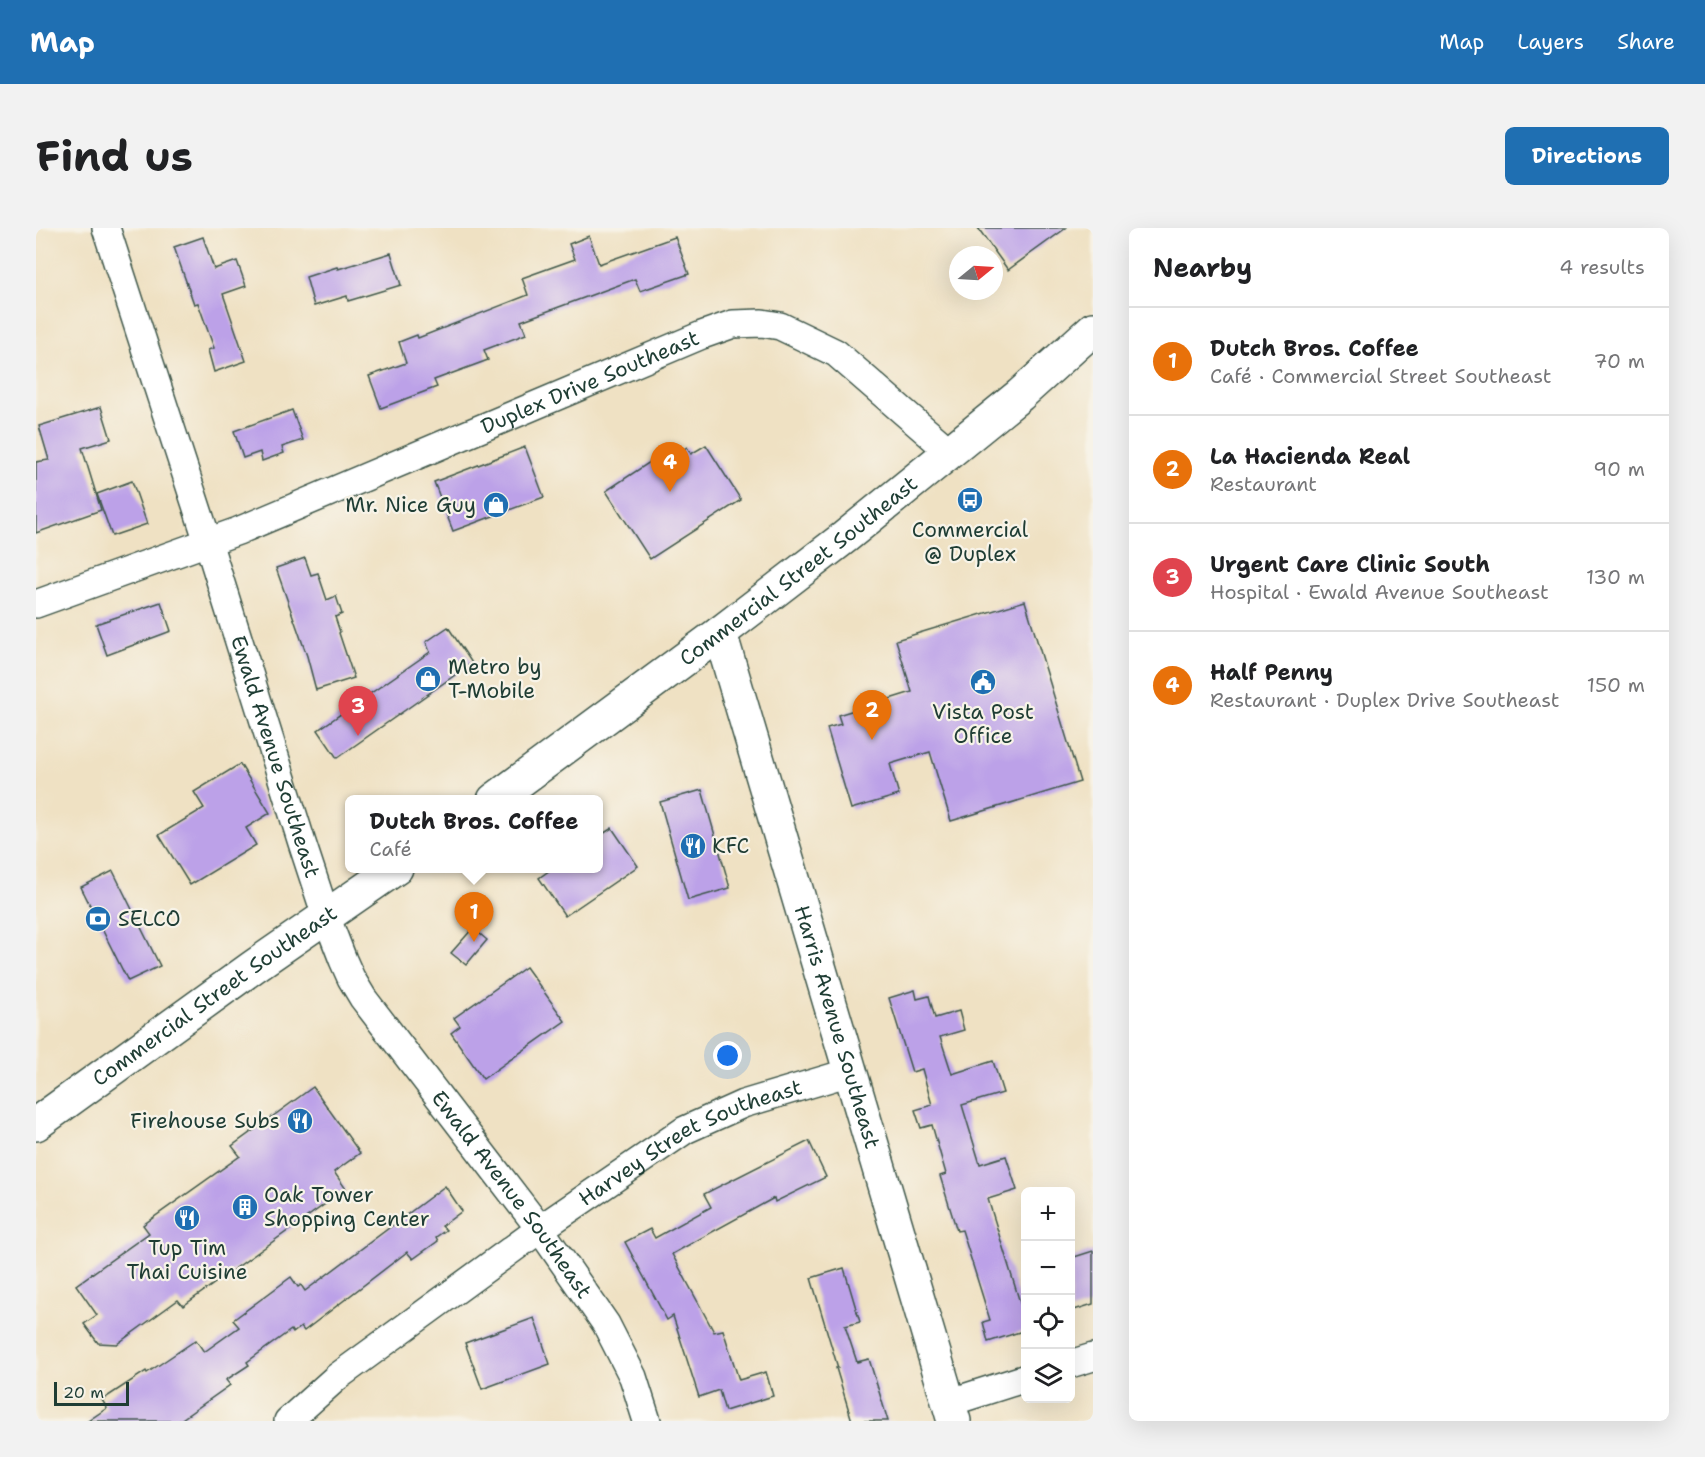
<!DOCTYPE html>
<html lang="en">
<head>
<meta charset="utf-8">
<style>
  body { margin:0; font-family:"Shantell Sans",sans-serif; background:#f2f2f2; color:#202124 }
  .controls { position:absolute; right:18px; bottom:18px; display:grid; overflow:hidden; border-radius:9px; box-shadow:0 6px 24px #0002 }
  .controls button { width:54px; height:54px; display:grid; place-items:center; padding:0; border:0; border-bottom:2px solid #e0e0e0; background:#fff; color:#202124; font:30px sans-serif }
  .compass { position:absolute; left:913px; top:18px; width:54px; height:54px; border-radius:50%; background:#fff; box-shadow:0 6px 24px #0002; rotate:72deg }
  .scale { position:absolute; left:18px; bottom:15px; width:75px; box-sizing:border-box; padding-left:6px; border:3px solid #1f3d34; border-top:0; font-size:16px; line-height:21px; white-space:nowrap; color:#1f3d34; -webkit-text-stroke:4px #f7f3e8; paint-order:stroke }
  .you { position:absolute; left:692px; top:828px; width:21px; height:21px; margin:-15px; border:4px solid #fff; border-radius:50%; background:#1a73e8; box-shadow:0 0 0 9px #1a73e833 }
  .badge { display:grid; place-items:center; width:39px; height:39px; border-radius:50%; background:#1f6fb2; color:#fff; font-size:20px; font-weight:700 }
  .pin { position:absolute; translate:-50% -50px; filter:drop-shadow(0 2px 3px #0008) }
  .pin::after { content:''; position:absolute; top:32px; width:21px; height:18px; background:inherit; clip-path:polygon(0 0,100% 0,50% 100%) }
  .popup { position:absolute; left:309px; top:567px; width:258px; height:78px; box-sizing:border-box; display:grid; place-content:center; border-radius:9px; background:#fff; filter:drop-shadow(0 2px 4px #0005); font-size:20px; white-space:nowrap; color:#757577 }
  .popup b { font-size:22px; color:#202124 }
  .popup::after { content:''; position:absolute; left:50%; top:100%; margin-left:-12px; border:12px solid transparent; border-top-color:#fff }
  .list { margin:0; padding:0; list-style:none }
  h2 { display:flex; justify-content:space-between; align-items:center; height:78px; margin:0; padding:0 24px; font-size:26px }
  h2 small { font-size:20px; font-weight:400; color:#757577 }
  .list li { display:grid; grid-template-columns:39px 1fr auto; gap:18px; align-items:center; box-sizing:border-box; height:108px; padding:0 24px; border-top:2px solid #e0e0e0 }
  .list b { display:block; font-size:22px; white-space:nowrap }
  .list p { margin:0; font-size:20px; white-space:nowrap; color:#757577 }
  .list em { font-size:20px; font-style:normal; color:#757577 }
  .icon { flex:none; width:33px; height:33px; fill:none; stroke:currentColor; stroke-width:2; stroke-linecap:round; stroke-linejoin:round }
  .map { position:relative; flex:none; width:1057px; height:1193px; overflow:hidden; border-radius:9px }
  header { display:flex; align-items:center; gap:36px; box-sizing:border-box; height:84px; padding:0 30px; background:#1f6fb2; color:#fff }
  header strong { font-size:28px }
  nav { display:flex; gap:33px; margin-inline-start:auto; font-size:21px }
  .intro { display:flex; align-items:center; justify-content:space-between; box-sizing:border-box; height:144px; padding:0 36px }
  h1 { margin:0; font-size:42px }
  .button { padding:15px 27px; border-radius:9px; background:#1f6fb2; color:#fff; font-size:21px; font-weight:700 }
  main { display:flex; gap:36px; padding:0 36px }
  aside { flex:1; background:#fff; border-radius:9px; box-shadow:0 6px 24px #0002 }
  .map>svg:first-child { display:block }
</style>
</head>
<body>
<header>
<strong>Map</strong>
<nav><a>Map</a><a>Layers</a><a>Share</a></nav>
</header>
<div class="intro"><h1>Find us</h1><a class="button">Directions</a></div>
<main>
<div class="map">
<svg width="1057" height="1193" viewBox="0 0 1057 1193">
  <rect width="100%" height="100%" fill="#f7f3e8"/>
  <filter id="ink" filterUnits="userSpaceOnUse"><feTurbulence type="fractalNoise" baseFrequency=".0167" numOctaves="2"/><feDisplacementMap in="SourceGraphic" scale="12" xChannelSelector="R" yChannelSelector="G"/><feConvolveMatrix kernelMatrix="1 2 1 2 8 2 1 2 1" color-interpolation-filters="sRGB"/></filter>
  <filter id="wash" filterUnits="userSpaceOnUse"><feTurbulence type="fractalNoise" baseFrequency=".008" numOctaves="4" result="noise"/><feDisplacementMap in="SourceGraphic" scale="24" xChannelSelector="R" yChannelSelector="G"/><feGaussianBlur stdDeviation="1.35" result="paint"/><feColorMatrix in="noise" values="0 0 0 0 0 0 0 0 0 0 0 0 0 0 0 0 0 1.4 0 .05"/><feComposite in="paint" operator="in"/></filter>
  <g filter="url(#wash)">
    <rect width="100%" height="100%" fill="#efe1c3"/>
    <g id="blocks">
      <g fill="#bca1e8">
        <polygon points="942,0 1030,0 972,42"/>
        <polygon points="553,8 563,36 639,9 653,46 604,63 599,51 485,93 490,106 448,122 452,132 398,152 401,159 345,180 333,148 370,135 363,114 381,107 382,110 492,67 486,50 539,31 533,16"/>
        <polygon points="167,9 178,41 201,33 210,58 187,66 210,133 178,144 172,122 178,120 162,75 158,76 138,19"/>
        <polygon points="355,25 365,57 312,73 311,68 278,78 270,49 301,39 302,41"/>
        <polygon points="65,179 75,211 46,220 65,282 0,305 0,234 13,232 3,198"/>
        <polygon points="256,182 267,212 246,219 248,225 226,233 224,224 207,230 198,203"/>
        <polygon points="670,217 705,272 614,331 570,263 635,220 639,227 651,219 655,226"/>
        <polygon points="489,219 508,269 417,303 398,254"/>
        <polygon points="96,253 111,296 76,308 61,266"/>
        <polygon points="269,330 275,347 282,345 291,372 300,368 306,386 299,389 304,404 303,405 318,450 280,462 271,428 240,340"/>
        <polygon points="989,373 1044,554 915,593 894,524 854,536 863,567 815,581 791,500 805,496 802,487 876,464 860,412"/>
        <polygon points="125,374 135,403 71,427 60,396"/>
        <polygon points="412,399 436,435 301,530 282,502 394,424 390,414"/>
        <polygon points="204,536 234,585 210,600 220,617 154,657 123,607 168,580 158,564"/>
        <polygon points="666,562 694,660 652,672 624,574"/>
        <polygon points="576,600 602,638 529,688 503,650 517,640 562,640 562,609"/>
        <polygon points="77,643 124,738 92,753 45,659"/>
        <polygon points="437,700 451,712 430,737 415,725"/>
        <polygon points="490,739 529,793 447,851 415,805 424,798 418,790"/>
        <polygon points="879,762 881,771 893,768 899,790 923,783 928,802 904,809 916,846 957,833 967,865 926,877 944,936 970,928 981,962 952,971 990,1094 990,1102 952,1114 947,1094 954,1092 926,1002 921,1003 904,948 910,946 896,897 885,900 879,882 896,877 886,841 876,844 853,770"/>
        <polygon points="277,859 324,925 298,944 310,961 147,1078 142,1072 81,1116 62,1115 48,1096 61,1087 40,1057 113,1005 107,997 204,928 196,918"/>
        <polygon points="773,913 790,949 739,974 738,970 636,1026 678,1104 687,1102 703,1152 730,1144 737,1168 689,1183 683,1162 663,1169 637,1088 631,1092 589,1014 614,1001 619,1010 675,979 668,966"/>
        <polygon points="409,958 426,983 406,998 410,1002 400,1009 402,1013 377,1031 371,1024 268,1103 265,1099 257,1105 255,1102 211,1134 213,1137 190,1152 194,1157 143,1193 52,1193 71,1180 66,1172 110,1143 111,1145 160,1112 168,1124 203,1099 197,1092 255,1049 262,1059 265,1057 269,1063"/>
        <polygon points="1057,1023 1057,1076 1035,1083 1035,1030"/>
        <polygon points="808,1040 824,1094 809,1098 821,1134 833,1131 852,1193 816,1193 800,1140 802,1140 775,1050"/>
        <polygon points="498,1090 514,1136 446,1161 429,1115"/>
      </g>
    </g>
  </g>
  <g filter="url(#ink)">
    <use href="#blocks" fill-opacity="0" stroke="#3e5649" stroke-width="1.5"/>
    <g fill="none" stroke-linecap="round" stroke-linejoin="round">
      <g stroke="#3e5649" stroke-width="30">
        <g id="minor">
          <path id="s1" d="M70 0 172 314 266 615 290 688 307 732 315 750 327 770 504 1001 570 1096 597 1149 611 1193"/>
          <path id="s2" d="M0 376 202 303 666 107 697 96 726 95 744 98 769 110 800 125 914 224"/>
          <polyline points="1034,1136 1057,1129"/>
          <polyline points="912,1175 990,1150"/>
          <path id="s3" d="M252 1193 301 1149 504 1001 649 902 707 876 814 844"/>
        </g>
      </g>
      <g stroke="#3e5649" stroke-width="36">
        <g id="tertiary">
          <path id="s4" d="M684 405 918 1193"/>
        </g>
      </g>
      <g stroke="#3e5649" stroke-width="36">
        <g id="primary">
          <path id="s5" d="M458 572 684 405 809 309 984 167 1057 101"/>
          <path id="s6" d="M0 896 217 739 360 640"/>
        </g>
      </g>
      <use href="#minor" stroke="#fff" stroke-width="27"/>
      <use href="#tertiary" stroke="#fff" stroke-width="33"/>
      <use href="#primary" stroke="#fff" stroke-width="33"/>
    </g>
  </g>
  <defs>
    <g id="bus-disc" transform="scale(1.35)"><circle r="9.5" fill="#1f6fb2" stroke="#f7f3e8"/><path d="M-5-6H5V4H4V6H2V4H-2V6H-4V4H-5ZM-3.5-4V0h7V-4ZM-3.5 1.2v1.5H-2V1.2ZM2 1.2v1.5H3.5V1.2Z" fill="#fff"/></g>
    <g id="shop-disc" transform="scale(1.35)"><circle r="9.5" fill="#1f6fb2" stroke="#f7f3e8"/><path d="M-5-2.5h2.3a2.7 3.5 0 0 1 5.4 0H5L5.5 6h-11ZM-1.5-2.5h3a1.5 2.3 0 0 0-3 0Z" fill="#fff"/></g>
    <g id="civic-disc" transform="scale(1.35)"><circle r="9.5" fill="#1f6fb2" stroke="#f7f3e8"/><path d="M-.6-6.5H3V-4.5H.6V-3L4-1V1h2V6H-6V1h2V-1L-.6-3ZM-1.2 2.5V6h2.4V2.5Z" fill="#fff"/></g>
    <g id="restaurant-disc" transform="scale(1.35)"><circle r="9.5" fill="#1f6fb2" stroke="#f7f3e8"/><path d="M-5-6h1v4h1v-4h1v4h1v-4h1v5L-1.5 .5V6h-2V.5L-5-1ZM5-6V6H3V1.5H1.5Q1.5-4 5-6Z" fill="#fff"/></g>
    <g id="bank-disc" transform="scale(1.35)"><circle r="9.5" fill="#1f6fb2" stroke="#f7f3e8"/><path d="M-6-4H6V4H-6ZM0-2.3a2.3 2.3 0 1 0 0 4.6a2.3 2.3 0 1 0 0-4.6Z" fill="#fff"/></g>
    <g id="building-disc" transform="scale(1.35)"><circle r="9.5" fill="#1f6fb2" stroke="#f7f3e8"/><path d="M-4-6H4V6H1V3H-1V6H-4ZM-2.5-4.3h1.7v1.8h-1.7ZM.8-4.3h1.7v1.8H.8ZM-2.5-1h1.7V.8h-1.7ZM.8-1h1.7V.8H.8Z" fill="#fff"/></g>
  </defs>
  <g fill-rule="evenodd">
    <use href="#bus-disc" x="934" y="272"/>
    <use href="#shop-disc" x="460" y="277"/>
    <use href="#shop-disc" x="392" y="451"/>
    <use href="#civic-disc" x="947" y="454"/>
    <use href="#restaurant-disc" x="657" y="618"/>
    <use href="#bank-disc" x="62" y="691"/>
    <use href="#restaurant-disc" x="264" y="893"/>
    <use href="#building-disc" x="209" y="979"/>
    <use href="#restaurant-disc" x="151" y="990"/>
  </g>
  <g text-anchor="middle" dominant-baseline="central" stroke-width="4.5" stroke-linejoin="round" paint-order="stroke">
    <g font-size="21" fill="#1f3d34" stroke="#f7f3e8">
      <text stroke="none"><textPath href="#s2" startOffset="597">Duplex Drive Southeast</textPath></text>
      <text stroke="none"><textPath href="#s5" startOffset="381">Commercial Street Southeast</textPath></text>
      <text stroke="none"><textPath href="#s1" startOffset="555">Ewald Avenue Southeast</textPath></text>
      <text stroke="none"><textPath href="#s6" startOffset="220">Commercial Street Southeast</textPath></text>
      <text stroke="none"><textPath href="#s4" startOffset="411">Harris Avenue Southeast</textPath></text>
      <text stroke="none"><textPath href="#s3" startOffset="492">Harvey Street Southeast</textPath></text>
      <text stroke="none"><textPath href="#s1" startOffset="1059">Ewald Avenue Southeast</textPath></text>
    </g>
    <g font-size="21" fill="#1f3d34" stroke="#f7f3e8" text-anchor="start">
      <text x="440" y="277" text-anchor="end">Mr. Nice Guy</text>
      <text x="934" y="302" text-anchor="middle">Commercial<tspan x="934" dy="24">@ Duplex</tspan></text>
      <text x="412" y="439">Metro by<tspan x="412" dy="24">T-Mobile</tspan></text>
      <text x="947" y="484" text-anchor="middle">Vista Post<tspan x="947" dy="24">Office</tspan></text>
      <text x="676" y="618">KFC</text>
      <text x="82" y="691">SELCO</text>
      <text x="244" y="893" text-anchor="end">Firehouse Subs</text>
      <text x="228" y="967">Oak Tower<tspan x="228" dy="24">Shopping Center</tspan></text>
      <text x="151" y="1020" text-anchor="middle">Tup Tim<tspan x="151" dy="24">Thai Cuisine</tspan></text>
    </g>
  </g>
</svg>
<div class="controls">
<button>+</button>
<button>−</button>
<button><svg class="icon" aria-label="locate" viewBox="0 0 24 24"><circle cx="12" cy="12" r="6"/><path d="M12 2v4M12 18v4M2 12h4M18 12h4"/></svg></button>
<button><svg class="icon" aria-label="layers" viewBox="0 0 24 24"><path d="M12 4l9 5-9 5-9-5zM3 14l9 5 9-5"/></svg></button>
</div>
<svg class="compass" viewBox="-18 -18 36 36"><path d="M0-13l5 13h-10z" fill="#e53935"/><path d="M0 13l5-13h-10z" fill="#757577"/></svg>
<div class="scale">20 m</div>
<div class="you"></div>
<div class="pin badge" style="left:438px;top:714px;background:#e8710a">1</div>
<div class="popup"><b>Dutch Bros. Coffee</b>Café</div>
<div class="pin badge" style="left:836px;top:512px;background:#e8710a">2</div>
<div class="pin badge" style="left:322px;top:508px;background:#e0444e">3</div>
<div class="pin badge" style="left:634px;top:264px;background:#e8710a">4</div>
</div>
<aside>
<h2>Nearby<small>4 results</small></h2>
<ul class="list">
<li><span class="badge" style="background:#e8710a">1</span><div><b>Dutch Bros. Coffee</b><p>Café · Commercial Street Southeast</p></div><em>70 m</em></li>
<li><span class="badge" style="background:#e8710a">2</span><div><b>La Hacienda Real</b><p>Restaurant</p></div><em>90 m</em></li>
<li><span class="badge" style="background:#e0444e">3</span><div><b>Urgent Care Clinic South</b><p>Hospital · Ewald Avenue Southeast</p></div><em>130 m</em></li>
<li><span class="badge" style="background:#e8710a">4</span><div><b>Half Penny</b><p>Restaurant · Duplex Drive Southeast</p></div><em>150 m</em></li>
</ul>
</aside>
</main>
</body>
</html>
